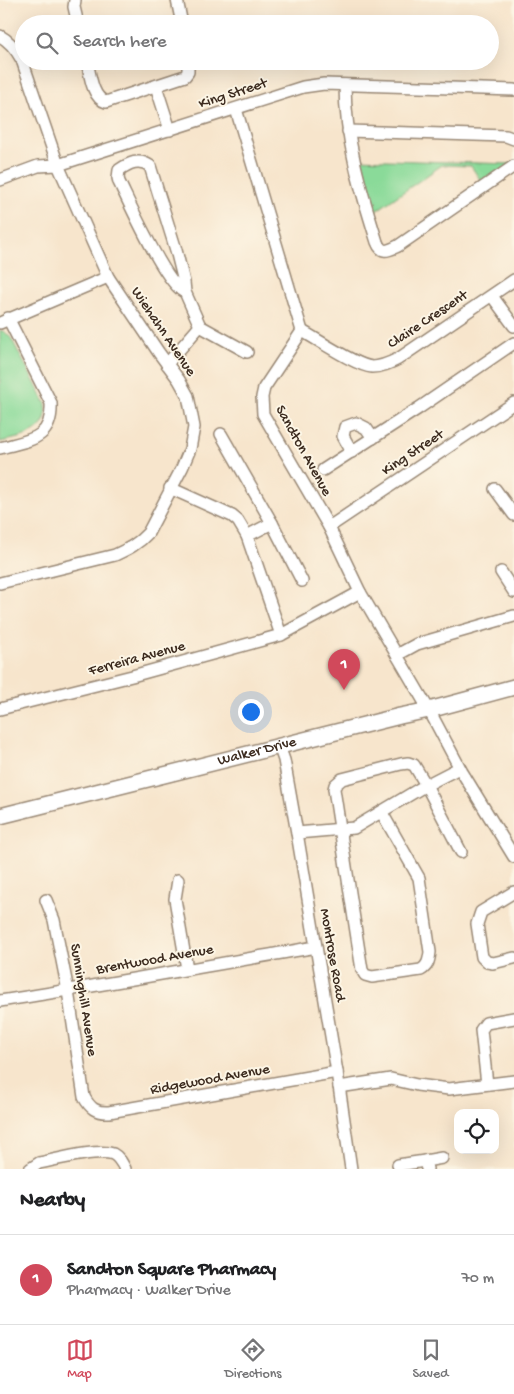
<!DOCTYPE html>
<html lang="en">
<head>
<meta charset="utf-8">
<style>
  body { margin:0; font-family:"Gochi Hand",sans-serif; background:#f2f2f2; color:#202124 }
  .controls { position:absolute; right:15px; bottom:15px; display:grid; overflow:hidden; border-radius:10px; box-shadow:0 5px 20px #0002 }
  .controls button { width:45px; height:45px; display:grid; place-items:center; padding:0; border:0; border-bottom:1px solid #e0e0e0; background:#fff; color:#202124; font:25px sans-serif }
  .you { position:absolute; left:250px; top:711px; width:18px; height:18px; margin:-12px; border:4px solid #fff; border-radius:50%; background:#1a73e8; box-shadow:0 0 0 8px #1a73e833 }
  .badge { display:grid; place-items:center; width:32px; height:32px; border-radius:50%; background:#d1495b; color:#fff; font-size:16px; font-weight:700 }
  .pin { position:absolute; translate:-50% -41px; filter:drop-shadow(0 1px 2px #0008) }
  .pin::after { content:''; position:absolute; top:26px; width:18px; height:15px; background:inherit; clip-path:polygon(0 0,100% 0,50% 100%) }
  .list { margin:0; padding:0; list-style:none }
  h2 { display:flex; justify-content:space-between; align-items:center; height:65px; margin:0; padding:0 20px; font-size:21px }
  h2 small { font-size:16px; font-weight:400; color:#757577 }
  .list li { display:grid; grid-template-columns:32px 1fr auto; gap:15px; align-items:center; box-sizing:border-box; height:90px; padding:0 20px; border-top:1px solid #e0e0e0 }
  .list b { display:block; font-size:19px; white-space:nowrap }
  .list p { margin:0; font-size:16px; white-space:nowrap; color:#757577 }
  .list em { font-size:16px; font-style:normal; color:#757577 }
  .icon { flex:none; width:28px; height:28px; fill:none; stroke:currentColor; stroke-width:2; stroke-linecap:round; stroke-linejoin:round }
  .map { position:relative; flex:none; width:514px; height:1169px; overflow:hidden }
  .search { position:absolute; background:#fff; box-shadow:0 5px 20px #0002; left:15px; right:15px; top:15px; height:55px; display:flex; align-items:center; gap:12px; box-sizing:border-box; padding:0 18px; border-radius:28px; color:#757577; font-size:19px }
  .sheet { height:155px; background:#fff }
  nav { display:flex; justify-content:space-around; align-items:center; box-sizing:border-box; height:70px; border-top:1px solid #e0e0e0; background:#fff; font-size:14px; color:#757577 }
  nav a { display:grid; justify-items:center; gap:2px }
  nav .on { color:#d1495b }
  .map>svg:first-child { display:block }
</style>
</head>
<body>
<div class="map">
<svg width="514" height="1169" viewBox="0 0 514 1169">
  <rect width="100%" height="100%" fill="#fcf5e5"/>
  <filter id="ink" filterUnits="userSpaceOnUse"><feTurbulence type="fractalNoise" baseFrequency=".02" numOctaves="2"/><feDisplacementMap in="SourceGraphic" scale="10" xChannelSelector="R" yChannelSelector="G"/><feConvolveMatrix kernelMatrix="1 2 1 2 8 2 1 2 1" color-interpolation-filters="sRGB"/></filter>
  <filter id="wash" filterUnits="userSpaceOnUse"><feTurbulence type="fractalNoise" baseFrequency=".0096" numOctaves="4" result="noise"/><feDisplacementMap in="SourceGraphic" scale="20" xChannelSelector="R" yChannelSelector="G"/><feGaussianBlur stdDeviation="1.12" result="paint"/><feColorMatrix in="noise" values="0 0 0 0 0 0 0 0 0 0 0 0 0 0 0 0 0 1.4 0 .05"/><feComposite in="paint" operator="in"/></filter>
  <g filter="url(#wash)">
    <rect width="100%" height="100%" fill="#f7e5cc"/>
    <g fill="#8ada99" stroke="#62825c">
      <polygon points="356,159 511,164 483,184 471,166 442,165 373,213"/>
      <path d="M0 330 5 332 11 338 46 404C50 434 22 437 0 442Z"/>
    </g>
  </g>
  <g filter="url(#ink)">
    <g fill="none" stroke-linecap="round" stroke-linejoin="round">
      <g stroke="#998875" stroke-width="14">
        <g id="street">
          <polyline points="75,0 74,7 78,24"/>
          <polyline points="177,0 182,24"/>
          <path d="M0 36C10 41 17 51 22 60L58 165 108 277 159 353 179 380 188 396 194 427 190 449 182 468 148 533C138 544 128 549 115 555L0 583"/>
          <path d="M87 61C90 74 92 98 106 102L185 76 188 72V61"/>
          <path d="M345 85C345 139 361 191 377 242 382 255 389 250 398 246L514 166"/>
          <polyline points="156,86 170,130"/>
          <polyline points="236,109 302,331 264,388 262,397 263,414 329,527 360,592 429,710 462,772 514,857"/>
          <polyline points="348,131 506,136 514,139"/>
          <polyline points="0,180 38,166 58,165 303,87 324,84 514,90"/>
          <path d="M185 292C167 287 129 202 119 182L118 178 119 170C129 163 139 158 150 166L176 250 184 282 185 292 200 326"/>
          <polyline points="492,296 514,326"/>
          <polyline points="0,323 108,277"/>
          <path d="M302 331C317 339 356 366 372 367 382 367 390 363 398 359L514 280"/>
          <polyline points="167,364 200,326 247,352"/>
          <polyline points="221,434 272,523 302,581"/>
          <path d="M0 448C29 440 53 440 51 403L8 318"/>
          <polyline points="352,452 343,436 345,427 356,423 366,428 373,438"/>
          <polyline points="323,470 419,408 514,343"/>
          <polyline points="170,488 232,516 238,521 247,536 281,635"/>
          <polyline points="495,489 514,515"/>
          <polyline points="329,527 514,403"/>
          <polyline points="247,536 272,523"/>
          <polyline points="501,572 514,592"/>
          <polyline points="397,655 417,644 514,616"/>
          <polyline points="0,709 132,676 281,635 360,592"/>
          <polyline points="279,746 284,760 297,833 337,1072 351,1169"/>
          <path d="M382 813 419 878 430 952C429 960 428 966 421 970L372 977 365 975 362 970 359 951 334 789 335 785 342 779 401 764 408 763 414 765 426 785 461 852"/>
          <polyline points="297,833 354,828 426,785 459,768"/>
          <polyline points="178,880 175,899 187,969"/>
          <polyline points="514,892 481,912 477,924 482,957 487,962 493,963 514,958"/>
          <path d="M46 900 54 920 68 991 84 1097C90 1108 96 1113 109 1112L337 1072"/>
          <path d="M0 1001C106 985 210 965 316 947"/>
          <polyline points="487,1084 481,1030 486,1023 514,1018"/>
          <polyline points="339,1087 391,1079 417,1085 449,1089 514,1081"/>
          <polyline points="425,1161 442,1158"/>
          <polyline points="398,1165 425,1161 427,1169"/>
          <path d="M30 1169 39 1163C55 1160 99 1148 113 1154 119 1157 122 1163 125 1169"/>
        </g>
      </g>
      <g stroke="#998875" stroke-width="18">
        <g id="secondary">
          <path id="s1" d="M0 816 400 716 429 710 514 687"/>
        </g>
      </g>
      <use href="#street" stroke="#fff" stroke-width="11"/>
      <use href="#secondary" stroke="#fff" stroke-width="15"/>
    </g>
  </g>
  <g text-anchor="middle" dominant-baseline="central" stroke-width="4" stroke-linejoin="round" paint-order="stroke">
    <g font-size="15" fill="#3b2a1e" stroke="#fcf5e5">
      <text transform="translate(233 94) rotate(-18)">King Street</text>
      <text transform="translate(428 320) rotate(-34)">Claire Crescent</text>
      <text transform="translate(163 332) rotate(56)">Wiehahn Avenue</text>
      <text transform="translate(303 451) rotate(61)">Sandton Avenue</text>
      <text transform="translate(413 453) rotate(-34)">King Street</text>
      <text transform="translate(137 659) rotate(-15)">Ferreira Avenue</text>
      <text stroke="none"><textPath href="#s1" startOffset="265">Walker Drive</textPath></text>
      <text transform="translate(332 955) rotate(80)">Montrose Road</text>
      <text transform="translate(155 960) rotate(-10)">Brentwood Avenue</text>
      <text transform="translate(83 1000) rotate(81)">Sunninghill Avenue</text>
      <text transform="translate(210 1080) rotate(-10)">Ridgewood Avenue</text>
    </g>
  </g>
</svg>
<div class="controls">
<button><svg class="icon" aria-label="locate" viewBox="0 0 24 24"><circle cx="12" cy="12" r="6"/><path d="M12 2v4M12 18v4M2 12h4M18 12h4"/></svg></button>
</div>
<div class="you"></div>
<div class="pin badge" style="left:344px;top:690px">1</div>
<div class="search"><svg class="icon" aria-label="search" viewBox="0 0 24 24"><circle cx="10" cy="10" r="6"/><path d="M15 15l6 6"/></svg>Search here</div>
</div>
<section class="sheet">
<h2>Nearby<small></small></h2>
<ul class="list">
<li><span class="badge">1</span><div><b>Sandton Square Pharmacy</b><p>Pharmacy · Walker Drive</p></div><em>70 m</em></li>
</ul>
</section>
<nav>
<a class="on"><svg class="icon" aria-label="map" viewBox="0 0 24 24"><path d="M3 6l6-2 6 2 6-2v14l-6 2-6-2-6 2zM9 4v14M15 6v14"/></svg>Map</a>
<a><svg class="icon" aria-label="directions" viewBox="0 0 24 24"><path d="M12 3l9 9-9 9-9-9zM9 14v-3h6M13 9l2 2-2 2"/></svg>Directions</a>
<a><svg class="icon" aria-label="saved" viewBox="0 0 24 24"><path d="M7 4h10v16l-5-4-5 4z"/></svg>Saved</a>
</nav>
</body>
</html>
